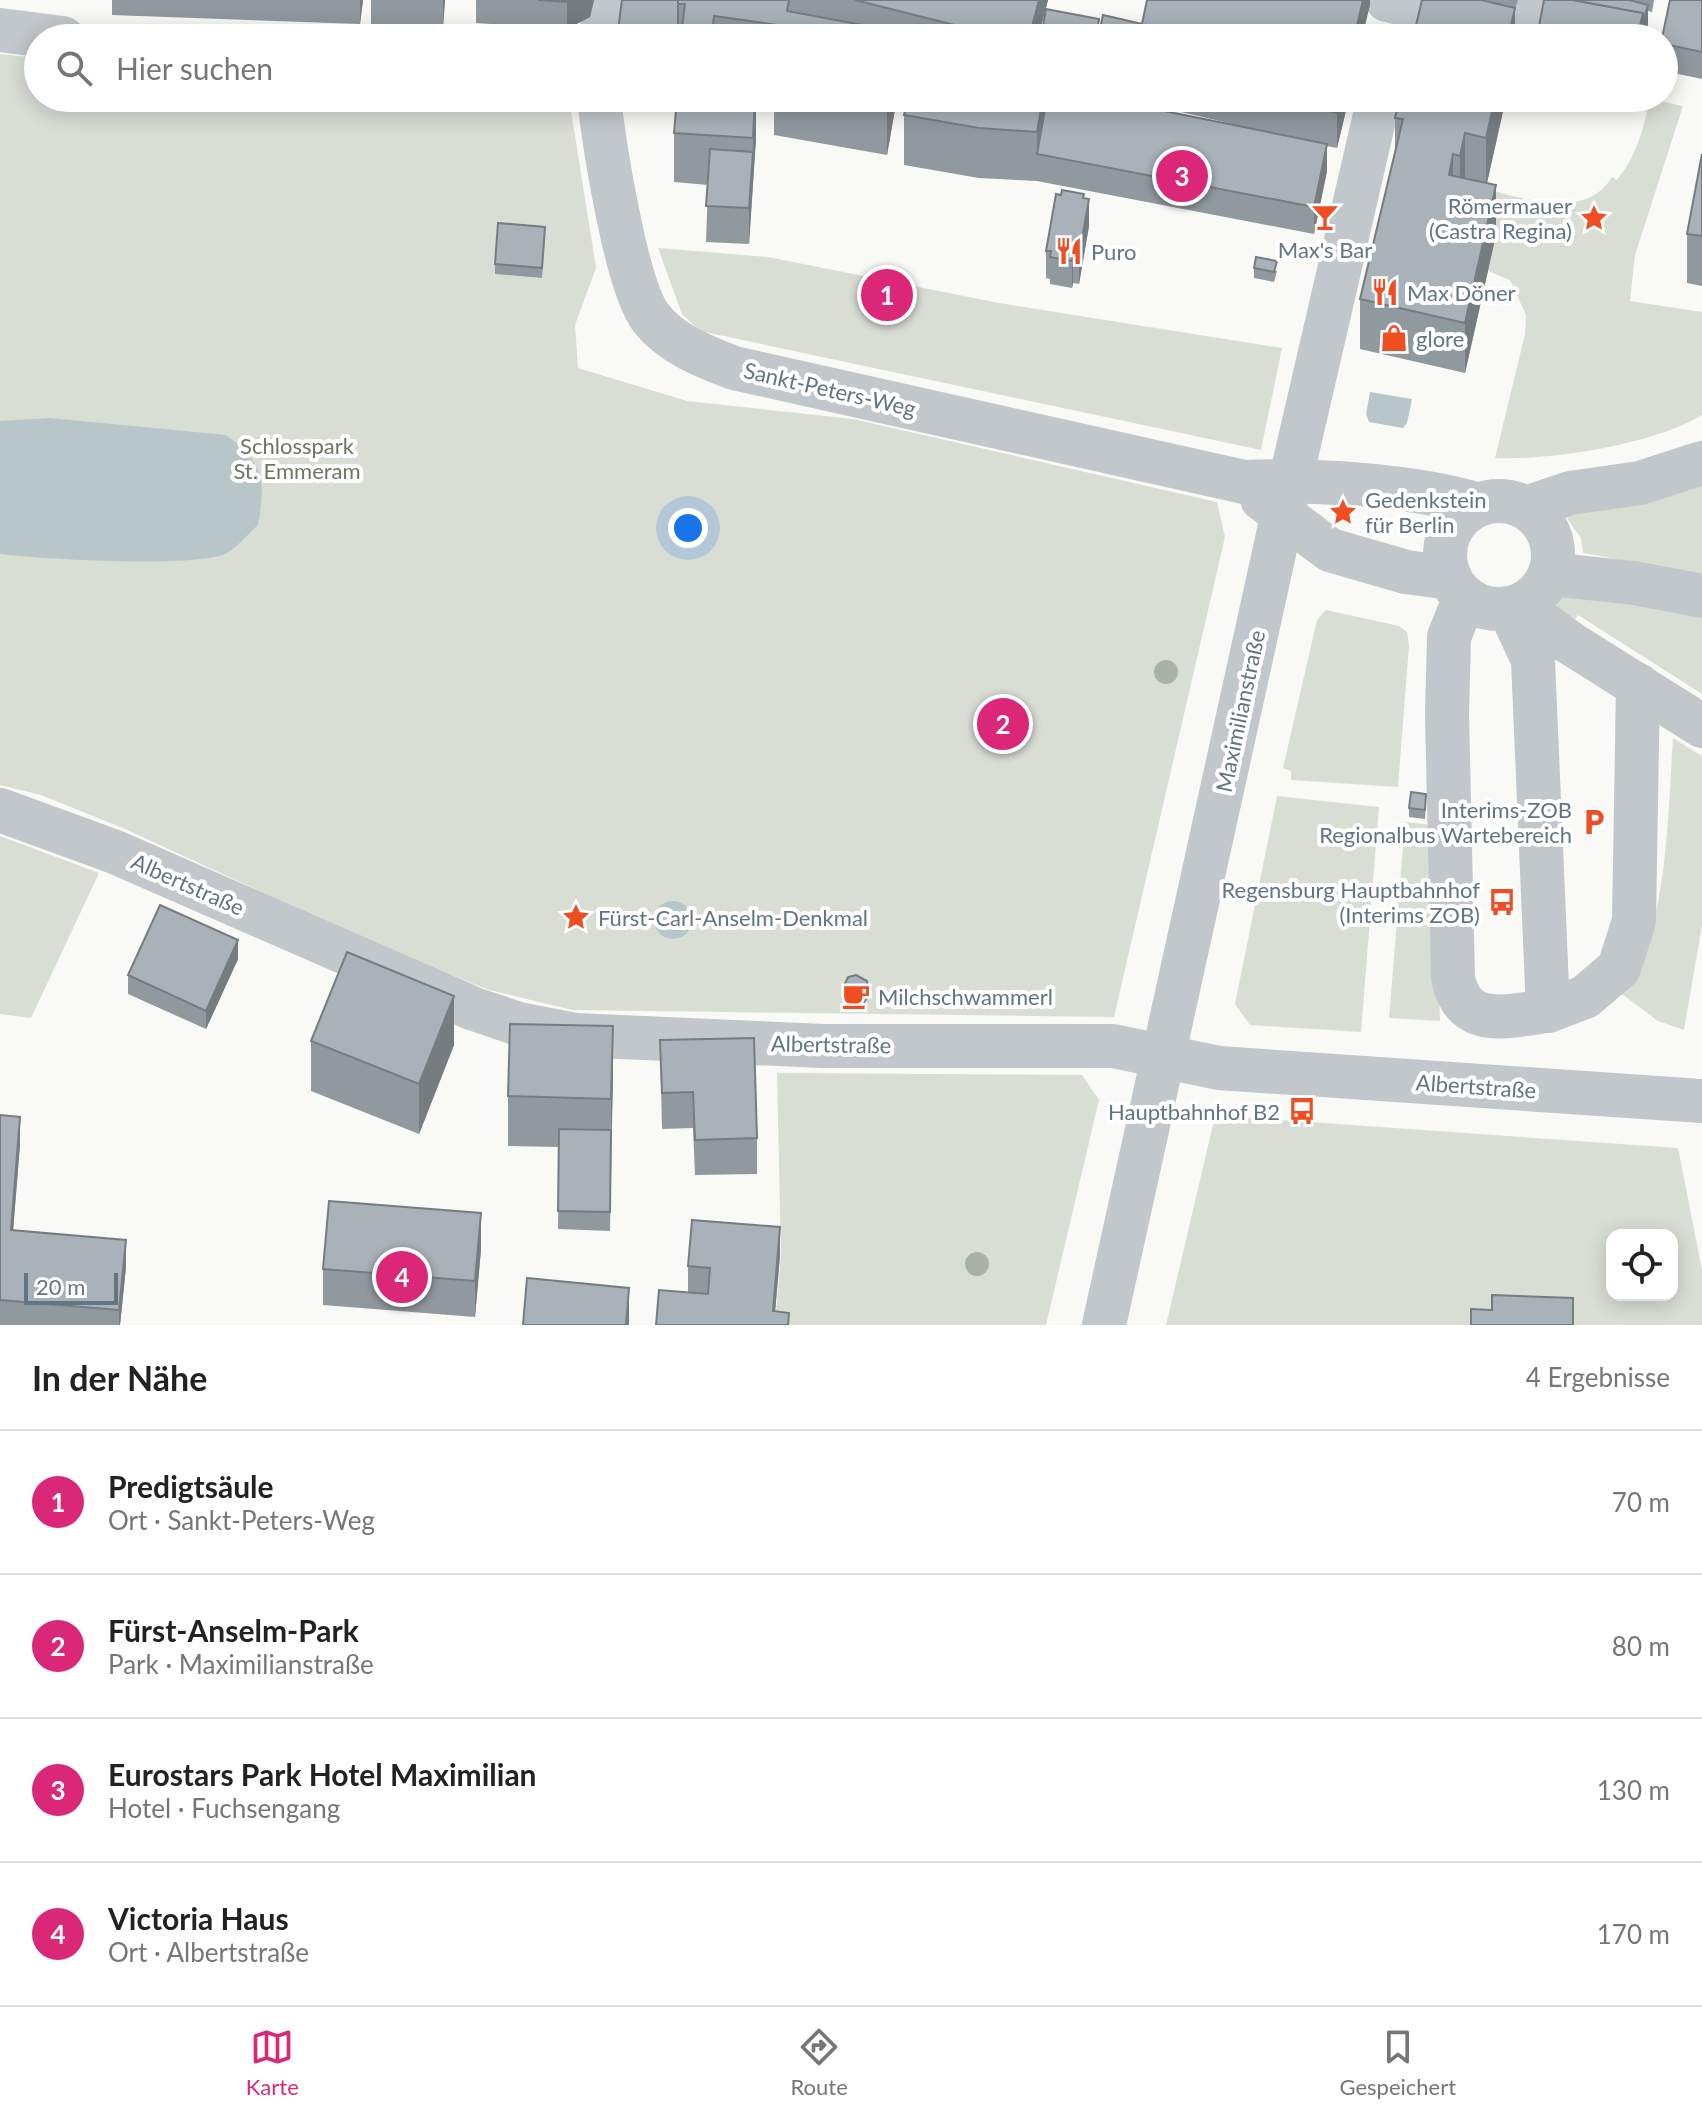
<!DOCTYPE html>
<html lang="de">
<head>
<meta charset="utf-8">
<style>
  body { margin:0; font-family:Lato,sans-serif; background:#f2f2f2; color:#222 }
  .controls { position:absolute; right:24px; bottom:24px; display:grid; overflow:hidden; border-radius:16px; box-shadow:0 4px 20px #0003 }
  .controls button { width:72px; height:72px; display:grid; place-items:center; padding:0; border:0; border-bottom:2px solid #e0e0e0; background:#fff; color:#222; font:40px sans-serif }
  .scale { position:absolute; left:24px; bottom:20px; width:94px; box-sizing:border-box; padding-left:8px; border:4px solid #627583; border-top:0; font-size:22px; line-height:28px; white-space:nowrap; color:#627583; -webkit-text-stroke:6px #fff; paint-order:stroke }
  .you { position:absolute; left:688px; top:528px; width:28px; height:28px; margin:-20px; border:6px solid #fff; border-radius:50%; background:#1a73e8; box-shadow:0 0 0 12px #1a73e833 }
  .badge { display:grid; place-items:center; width:52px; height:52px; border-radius:50%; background:#db2777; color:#fff; font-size:26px; font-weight:700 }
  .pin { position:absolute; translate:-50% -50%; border:4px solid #fff; box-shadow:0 2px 8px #0006 }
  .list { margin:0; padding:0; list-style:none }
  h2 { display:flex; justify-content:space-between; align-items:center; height:104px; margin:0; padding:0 32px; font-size:34px }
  h2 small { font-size:26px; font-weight:400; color:#767676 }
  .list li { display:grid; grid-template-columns:52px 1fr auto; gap:24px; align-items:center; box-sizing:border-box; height:144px; padding:0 32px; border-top:2px solid #e0e0e0 }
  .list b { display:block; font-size:30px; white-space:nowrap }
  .list p { margin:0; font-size:26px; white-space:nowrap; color:#767676 }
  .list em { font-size:26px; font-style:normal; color:#767676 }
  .icon { flex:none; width:44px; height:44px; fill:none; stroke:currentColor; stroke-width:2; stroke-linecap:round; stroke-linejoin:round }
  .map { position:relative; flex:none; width:1702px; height:1325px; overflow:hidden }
  .search { position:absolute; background:#fff; box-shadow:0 4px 20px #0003; left:24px; right:24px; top:24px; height:88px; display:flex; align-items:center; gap:20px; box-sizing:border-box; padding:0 28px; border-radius:44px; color:#767676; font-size:30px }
  .sheet { height:680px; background:#fff }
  nav { display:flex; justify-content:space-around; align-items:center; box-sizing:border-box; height:112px; border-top:2px solid #e0e0e0; background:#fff; font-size:22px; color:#767676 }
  nav a { display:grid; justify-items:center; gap:4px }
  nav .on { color:#db2777 }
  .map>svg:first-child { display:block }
</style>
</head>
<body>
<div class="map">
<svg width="1702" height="1325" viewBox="0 0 1702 1325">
  <rect width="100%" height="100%" fill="#f9f9f6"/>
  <g fill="#d9ded5" fill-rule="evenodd">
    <polygon points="0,54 38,58 38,98 569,98 596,268 575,325 578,368 687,401 853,419 1217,502 1225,537 1114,1017 572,1010 489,990 378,946 125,829 41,795 0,785"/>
    <path d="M1650 99 1683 106 1635 255 1630 301 1702 312V415C1655 444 1549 461 1495 458L1525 334 1526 315 1510 280 1488 271 1496 235 1465 183C1508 193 1583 226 1612 177L1617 180C1637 155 1643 130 1650 99Z"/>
    <polygon points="658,248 768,257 999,303 1282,348 1261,450 700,331 682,314"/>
    <polygon points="1702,481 1702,574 1583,553 1581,538 1564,514"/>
    <polygon points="1559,591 1702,617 1702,694 1578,615 1572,624 1551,604"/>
    <polygon points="1326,610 1399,626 1407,632 1409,646 1398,787 1291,780 1291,771 1283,768 1317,620"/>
    <path d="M1673 738 1702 756V925L1684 1030 1658 1021 1622 994C1668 938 1668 810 1673 738Z"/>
    <polygon points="1277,796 1379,807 1361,1032 1250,1025 1235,1004"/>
    <polygon points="1405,822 1433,825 1440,1021 1389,1018"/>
    <polygon points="0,836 99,873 31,1018 0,1014"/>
    <polygon points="777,1073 1082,1075 1099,1100 1046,1325 775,1325 781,1255"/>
    <path d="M1216 1112 1237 1113V1117L1678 1148 1702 1270V1325H1166ZM1612 1235H1672V1295H1612Z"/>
  </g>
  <g fill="#b8c6ca">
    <polygon points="1370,392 1412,399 1407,423 1403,428 1369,422 1366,414"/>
    <path d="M50 418 226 435C264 463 266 480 258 525 248 534 236 549 225 554 192 568 40 559 0 554V421Z"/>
    <circle cx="673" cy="920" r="19"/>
  </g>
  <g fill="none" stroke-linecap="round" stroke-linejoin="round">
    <g stroke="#c2c7cb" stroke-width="44">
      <polyline points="1387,0 1528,35 1540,0"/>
      <polyline points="0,30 63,38"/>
      <polyline points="599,38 610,0"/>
      <path d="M599 98C604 143 626 286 651 318 671 344 705 357 734 368L1244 482C1311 479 1415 485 1479 505"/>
      <polyline points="1262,499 1330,550 1406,572 1450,578"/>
      <circle cx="1499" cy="555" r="54"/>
      <polyline points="1526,508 1570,493 1640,483 1702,463"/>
      <polyline points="1550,574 1634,583 1702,596"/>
      <path d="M1465 597 1449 637 1447 714 1453 978C1464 1030 1506 1016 1548 1011L1533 660 1509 608"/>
      <polyline points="1526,602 1535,618 1570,643 1702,726"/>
      <polyline points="0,810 115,852 474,1009 519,1024 576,1035 823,1046 1113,1046 1219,1068 1702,1101"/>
      <polyline points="1548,1011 1585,997 1619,968 1634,921 1638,685"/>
      <polyline points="1104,1325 1282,517 1379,98"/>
    </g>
  </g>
  <g fill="#a8b3a4">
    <circle cx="1166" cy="672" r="12"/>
    <circle cx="977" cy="1264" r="12"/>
  </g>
  <g fill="#90999e">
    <polygon points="112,0 363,0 360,24 112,15"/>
    <polygon points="371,0 445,0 443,27 371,25"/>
    <polygon points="476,0 594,0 590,17 567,29 476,23"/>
    <polygon points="622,0 1048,0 1038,38 617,38"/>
    <polygon points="1422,0 1518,0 1515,9 1515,38"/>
    <polygon points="1544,0 1654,0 1652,12 1648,11 1648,24 1644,38 1537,38"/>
    <polygon points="1702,0 1702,79 1664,71 1664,38"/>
    <polygon points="774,98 897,98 887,155 774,135"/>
    <polygon points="1122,98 1349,98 1337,148 1327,146 1327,171 1314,234 1037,181 979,178 904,165 904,115 1262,131"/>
    <polygon points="1506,98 1487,183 1496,235 1465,373 1360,349 1360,299 1395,151 1395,118"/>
    <polygon points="674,133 756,138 749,244 706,242 708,185 674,182"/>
    <polygon points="1702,154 1702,286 1687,283 1687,234"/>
    <polygon points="1084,198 1089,226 1079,284 1073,283 1072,288 1050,284 1050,279 1046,278 1046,251"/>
    <polygon points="545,236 542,278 495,274 495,264"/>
    <polygon points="1254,268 1277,271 1274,282 1254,278"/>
    <polygon points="1426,803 1425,819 1409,817 1409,808"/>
    <polygon points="238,959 206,1029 128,994 128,975"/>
    <polygon points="843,988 868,998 861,1008 853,1010 843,998"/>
    <polygon points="660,1040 757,1138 757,1174 695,1175 693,1128 662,1129"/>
    <polygon points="311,1041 454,1045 419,1134 311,1091"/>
    <polygon points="613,1076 610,1231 558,1229 559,1147 508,1146 508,1096"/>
    <polygon points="0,1115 20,1144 13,1230 126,1267 120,1325 0,1325"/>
    <polygon points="481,1249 475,1317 323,1305 323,1269"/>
    <polygon points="780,1255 775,1312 789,1325 688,1292 688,1266"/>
  </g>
  <g fill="#767d81">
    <polygon points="360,0 363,0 360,24"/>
    <polygon points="443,0 445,0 443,27"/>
    <polygon points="571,0 594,0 590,17 567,29 567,2"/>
    <polygon points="1039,0 1048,0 1038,38 1029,38"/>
    <polygon points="1363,0 1370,0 1370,5 1362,38 1354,38"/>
    <polygon points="1648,5 1648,24 1644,38 1637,38 1643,13"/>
    <polygon points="1515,8 1515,38 1508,38"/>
    <polygon points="756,98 756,138 749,244 749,208"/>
    <polygon points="888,98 897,98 887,155 887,106"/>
    <polygon points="1043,98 1049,98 1037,154 1037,132"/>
    <polygon points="1340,98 1349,98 1337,148 1337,113"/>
    <polygon points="1495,98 1506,98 1486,187 1486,138"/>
    <polygon points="1465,133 1465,183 1460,205 1460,156"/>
    <polygon points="1327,144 1327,171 1314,234 1314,207"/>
    <polygon points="1453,154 1453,204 1449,175"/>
    <polygon points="1496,185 1496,235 1465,373 1465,323"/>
    <polygon points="1089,199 1089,226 1079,284 1079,256"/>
    <polygon points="1073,255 1073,283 1072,288 1072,261"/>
    <polygon points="238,940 238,959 206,1029 206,1011"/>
    <polygon points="868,989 868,998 861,1008 861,999"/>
    <polygon points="454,996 454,1045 419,1134 419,1084"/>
    <polygon points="613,1026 613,1076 611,1148 611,1099"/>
    <polygon points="20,1117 20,1144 11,1257 11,1230"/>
    <polygon points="481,1213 481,1249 475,1317 475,1281"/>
    <polygon points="780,1227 780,1255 774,1325 773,1311"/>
    <polygon points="126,1240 126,1267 120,1325 119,1325 119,1310"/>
    <polygon points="629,1288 629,1325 626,1325"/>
  </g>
  <g fill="#a8b2b8" stroke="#767d81" stroke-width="2">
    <polygon points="538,0 571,0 567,2"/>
    <polygon points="622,0 678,0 678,26 682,26 682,38 617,38"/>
    <polygon points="678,0 789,0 787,11 900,32 899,38 783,38 785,26 714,16 712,34 682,29 685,4 678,4"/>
    <polygon points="855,0 1039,0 1029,38 1006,38"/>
    <polygon points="1147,0 1363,0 1354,38 1098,38 1103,15 1142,24"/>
    <polygon points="1422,0 1481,0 1515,8 1508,38 1413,38"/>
    <polygon points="1544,0 1573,0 1643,13 1637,38 1544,38 1537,37"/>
    <polygon points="1573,0 1629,0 1648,5 1643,21 1643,13"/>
    <polygon points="1670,0 1702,0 1702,52 1664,44 1664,38 1662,38"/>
    <polygon points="1046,9 1099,19 1096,38 1041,37"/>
    <polygon points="677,98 755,98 753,138 674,133"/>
    <polygon points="845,98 888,98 887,106"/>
    <polygon points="908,98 1043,98 1037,132 979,128 904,115"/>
    <polygon points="1047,98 1100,98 1327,144 1314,207 1037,154"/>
    <polygon points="1273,98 1340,98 1337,113"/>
    <polygon points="1400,98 1495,98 1486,138 1465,133 1460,156 1453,154 1449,175 1496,185 1465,323 1360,299 1403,119 1395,118"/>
    <polygon points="710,149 753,152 749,208 706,206"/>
    <polygon points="1702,154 1702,236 1687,234"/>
    <polygon points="1062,190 1084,194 1083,198 1089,199 1079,256 1073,255 1072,261 1050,257 1051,251 1046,251 1056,194 1061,195"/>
    <polygon points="498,223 545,227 542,268 495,264"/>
    <polygon points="1256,257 1277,261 1274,272 1254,268"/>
    <polygon points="1411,792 1426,794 1425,810 1409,808"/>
    <polygon points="160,905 238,940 206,1011 128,975"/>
    <polygon points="347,952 454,996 419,1084 311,1041"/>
    <polygon points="856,975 867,981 868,989 861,999 853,1000 843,988 848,977"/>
    <polygon points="510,1024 613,1026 611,1099 508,1096"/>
    <polygon points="754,1038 757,1138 695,1140 693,1092 662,1093 660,1040"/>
    <polygon points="0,1115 20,1117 11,1230 126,1240 119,1310 0,1300"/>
    <polygon points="559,1129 611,1130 610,1212 558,1211"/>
    <polygon points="329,1201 481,1213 475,1281 323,1269"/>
    <polygon points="692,1220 780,1227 773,1311 789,1313 788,1325 656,1325 659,1290 708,1294 710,1268 688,1266"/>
    <polygon points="527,1278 629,1288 626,1325 523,1325"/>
    <polygon points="1492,1295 1573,1298 1573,1325 1471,1325 1471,1309 1492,1310"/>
  </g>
  <defs>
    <g id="bar-bare" transform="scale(2.16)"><path d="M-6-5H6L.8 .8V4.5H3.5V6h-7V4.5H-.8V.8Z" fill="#ee4e22" stroke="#fff" stroke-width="2.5" paint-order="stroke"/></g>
    <g id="sight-bare" transform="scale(2.16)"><path d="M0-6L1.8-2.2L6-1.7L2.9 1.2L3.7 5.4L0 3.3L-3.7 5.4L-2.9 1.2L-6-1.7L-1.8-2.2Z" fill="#ee4e22" stroke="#fff" stroke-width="2.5" paint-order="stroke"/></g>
    <g id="restaurant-bare" transform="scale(2.16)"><path d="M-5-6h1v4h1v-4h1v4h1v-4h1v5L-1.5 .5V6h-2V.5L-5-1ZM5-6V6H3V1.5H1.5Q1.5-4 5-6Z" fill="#ee4e22" stroke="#fff" stroke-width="2.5" paint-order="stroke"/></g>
    <g id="shop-bare" transform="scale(2.16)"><path d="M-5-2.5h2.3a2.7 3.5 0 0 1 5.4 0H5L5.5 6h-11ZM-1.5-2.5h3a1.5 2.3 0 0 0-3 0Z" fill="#ee4e22" stroke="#fff" stroke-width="2.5" paint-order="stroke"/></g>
    <g id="parking-bare" transform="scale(2.16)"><path d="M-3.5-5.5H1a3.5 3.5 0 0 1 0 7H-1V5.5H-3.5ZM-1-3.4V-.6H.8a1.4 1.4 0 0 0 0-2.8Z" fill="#ee4e22" stroke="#fff" stroke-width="2.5" paint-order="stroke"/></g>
    <g id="bus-bare" transform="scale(2.16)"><path d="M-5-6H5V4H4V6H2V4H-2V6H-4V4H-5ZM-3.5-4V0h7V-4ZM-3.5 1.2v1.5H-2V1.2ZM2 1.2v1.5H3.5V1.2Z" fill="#ee4e22" stroke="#fff" stroke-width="2.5" paint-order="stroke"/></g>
    <g id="cafe-bare" transform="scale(2.16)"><path d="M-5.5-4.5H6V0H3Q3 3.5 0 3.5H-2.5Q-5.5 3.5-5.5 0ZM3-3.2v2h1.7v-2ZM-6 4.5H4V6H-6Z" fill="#ee4e22" stroke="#fff" stroke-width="2.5" paint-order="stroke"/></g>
  </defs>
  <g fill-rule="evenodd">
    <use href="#bar-bare" x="1325" y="217"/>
    <use href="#sight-bare" x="1594" y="218"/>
    <use href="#restaurant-bare" x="1069" y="251"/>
    <use href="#restaurant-bare" x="1385" y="292"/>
    <use href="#shop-bare" x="1394" y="338"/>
    <use href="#sight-bare" x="1343" y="512"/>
    <use href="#parking-bare" x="1594" y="822"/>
    <use href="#bus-bare" x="1502" y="902"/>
    <use href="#sight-bare" x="576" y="917"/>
    <use href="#cafe-bare" x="856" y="996"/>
    <use href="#bus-bare" x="1302" y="1111"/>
  </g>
  <g text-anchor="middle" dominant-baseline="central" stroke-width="8" stroke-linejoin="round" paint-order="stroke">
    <g font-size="22" fill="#627583" stroke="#fff" text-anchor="start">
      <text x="1572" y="205" text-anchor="end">Römermauer<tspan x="1572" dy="25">(Castra Regina)</tspan></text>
      <text x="1325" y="249" text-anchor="middle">Max's Bar</text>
      <text x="1091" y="251">Puro</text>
      <text x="1407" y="292">Max Döner</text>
      <text x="1416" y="338">glore</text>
      <text x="1365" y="499">Gedenkstein<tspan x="1365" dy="25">für Berlin</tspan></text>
      <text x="1572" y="809" text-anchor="end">Interims-ZOB<tspan x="1572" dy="25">Regionalbus Wartebereich</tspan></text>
      <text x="1480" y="889" text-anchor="end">Regensburg Hauptbahnhof<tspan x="1480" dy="25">(Interims ZOB)</tspan></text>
      <text x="598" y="917">Fürst-Carl-Anselm-Denkmal</text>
      <text x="878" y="996">Milchschwammerl</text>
      <text x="1280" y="1111" text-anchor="end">Hauptbahnhof B2</text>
    </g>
    <g font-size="22" fill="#627583" stroke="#fff">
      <text transform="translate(830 389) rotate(13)">Sankt-Peters-Weg</text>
      <text transform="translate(1240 711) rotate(-78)">Maximilianstraße</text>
      <text transform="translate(188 884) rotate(24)">Albertstraße</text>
      <text transform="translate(831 1044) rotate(1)">Albertstraße</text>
      <text transform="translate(1476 1086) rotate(4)">Albertstraße</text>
    </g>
    <g font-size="22" fill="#667a61" stroke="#fff">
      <text x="297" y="445">Schlosspark<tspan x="297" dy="25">St. Emmeram</tspan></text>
    </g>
  </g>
</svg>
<div class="controls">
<button><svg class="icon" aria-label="locate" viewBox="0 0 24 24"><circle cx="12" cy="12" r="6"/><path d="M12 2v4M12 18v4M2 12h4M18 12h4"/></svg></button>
</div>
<div class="scale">20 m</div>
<div class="you"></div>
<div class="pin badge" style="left:887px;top:295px">1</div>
<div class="pin badge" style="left:1003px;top:724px">2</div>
<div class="pin badge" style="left:1182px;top:176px">3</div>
<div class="pin badge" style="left:402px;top:1277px">4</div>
<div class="search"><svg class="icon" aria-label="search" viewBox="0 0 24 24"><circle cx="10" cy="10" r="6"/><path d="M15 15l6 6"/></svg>Hier suchen</div>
</div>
<section class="sheet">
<h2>In der Nähe<small>4 Ergebnisse</small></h2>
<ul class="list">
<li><span class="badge">1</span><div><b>Predigtsäule</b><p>Ort · Sankt-Peters-Weg</p></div><em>70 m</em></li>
<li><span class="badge">2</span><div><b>Fürst-Anselm-Park</b><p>Park · Maximilianstraße</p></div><em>80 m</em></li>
<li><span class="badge">3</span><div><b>Eurostars Park Hotel Maximilian</b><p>Hotel · Fuchsengang</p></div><em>130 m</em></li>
<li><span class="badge">4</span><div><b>Victoria Haus</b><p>Ort · Albertstraße</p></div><em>170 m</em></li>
</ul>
</section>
<nav>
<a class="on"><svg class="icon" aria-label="map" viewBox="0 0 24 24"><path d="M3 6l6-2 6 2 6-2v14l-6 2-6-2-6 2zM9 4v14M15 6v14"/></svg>Karte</a>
<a><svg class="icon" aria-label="directions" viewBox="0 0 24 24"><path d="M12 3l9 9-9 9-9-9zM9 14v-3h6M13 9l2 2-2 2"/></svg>Route</a>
<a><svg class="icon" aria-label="saved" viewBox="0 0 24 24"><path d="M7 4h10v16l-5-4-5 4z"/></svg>Gespeichert</a>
</nav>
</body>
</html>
